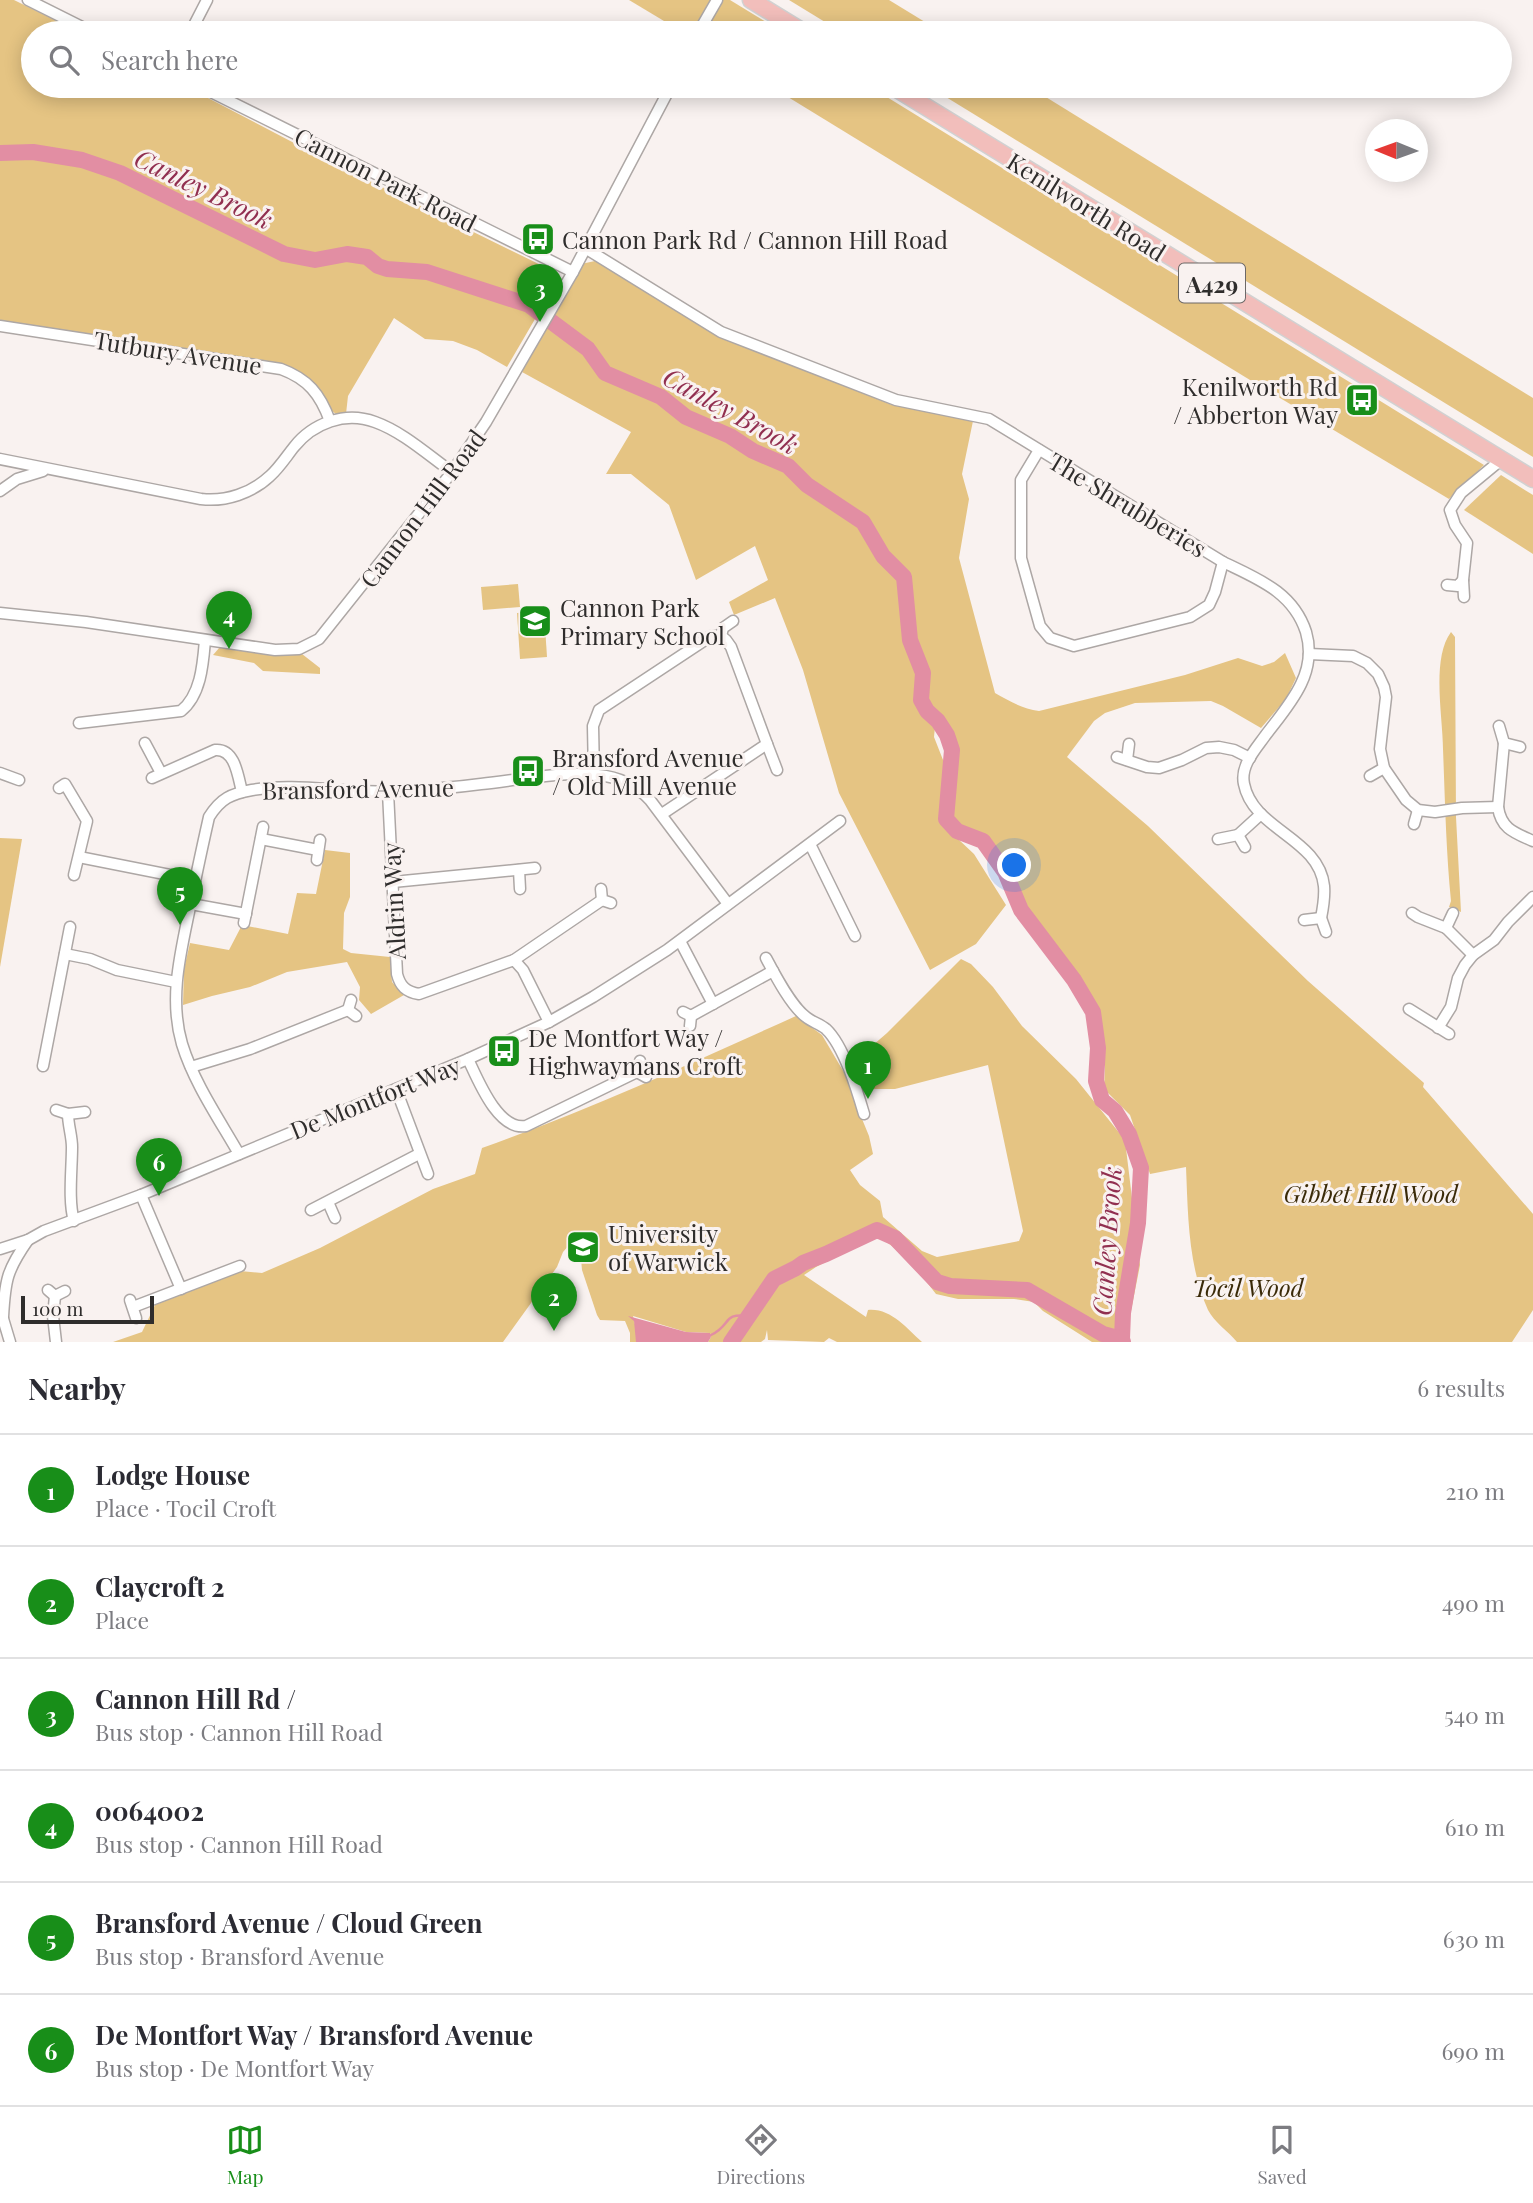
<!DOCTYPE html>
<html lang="en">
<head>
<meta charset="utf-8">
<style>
  body { margin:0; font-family:"Playfair Display",serif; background:#f7f7f7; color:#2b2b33 }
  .compass { position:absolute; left:1365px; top:119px; width:63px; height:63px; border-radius:50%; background:#fff; box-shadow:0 4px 18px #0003; rotate:271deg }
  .scale { position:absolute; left:21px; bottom:18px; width:133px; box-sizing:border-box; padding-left:7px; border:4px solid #2f2d2c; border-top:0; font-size:19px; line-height:24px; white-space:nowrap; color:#2f2d2c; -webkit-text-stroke:5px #f9f2f0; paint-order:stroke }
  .you { position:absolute; left:1015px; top:866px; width:24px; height:24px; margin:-18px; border:5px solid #fff; border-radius:50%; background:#1a73e8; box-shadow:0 0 0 10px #1a73e833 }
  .badge { display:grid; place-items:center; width:46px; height:46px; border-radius:50%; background:#188e19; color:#fff; font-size:23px; font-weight:700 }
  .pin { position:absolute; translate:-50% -58px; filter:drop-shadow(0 2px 4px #0008) }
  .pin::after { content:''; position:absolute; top:37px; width:24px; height:21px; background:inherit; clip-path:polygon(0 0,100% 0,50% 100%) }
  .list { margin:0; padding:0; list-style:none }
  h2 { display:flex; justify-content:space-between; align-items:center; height:91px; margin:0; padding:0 28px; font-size:30px }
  h2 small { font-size:23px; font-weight:400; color:#7c7c81 }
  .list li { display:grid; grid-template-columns:46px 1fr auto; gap:21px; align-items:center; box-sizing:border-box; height:112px; padding:0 28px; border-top:2px solid #e1e1e2 }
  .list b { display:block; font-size:26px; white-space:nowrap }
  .list p { margin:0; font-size:23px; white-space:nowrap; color:#7c7c81 }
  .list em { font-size:23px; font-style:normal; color:#7c7c81 }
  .icon { flex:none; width:38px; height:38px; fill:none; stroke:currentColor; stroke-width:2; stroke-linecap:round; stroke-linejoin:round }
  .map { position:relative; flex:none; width:1533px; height:1342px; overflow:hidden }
  .search { position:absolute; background:#fff; box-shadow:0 4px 18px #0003; left:21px; right:21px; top:21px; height:77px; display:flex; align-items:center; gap:18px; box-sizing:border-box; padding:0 24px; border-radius:38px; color:#7c7c81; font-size:26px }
  .sheet { height:763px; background:#fff }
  nav { display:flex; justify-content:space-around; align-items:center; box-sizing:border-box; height:98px; border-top:2px solid #e1e1e2; background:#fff; font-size:19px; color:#7c7c81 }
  nav a { display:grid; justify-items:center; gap:4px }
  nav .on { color:#188e19 }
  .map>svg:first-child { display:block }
</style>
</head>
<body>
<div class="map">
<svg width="1533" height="1342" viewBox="0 0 1533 1342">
  <rect width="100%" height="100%" fill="#f9f2f0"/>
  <g fill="#e5c483">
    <path d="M0 0H14L81 33H33V86H185L317 155 557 273 559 278 507 367 477 350 453 341 425 339 394 318 348 396 346 414H336L332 411C328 406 328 401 324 396 310 374 287 366 263 360L0 322Z"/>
    <polygon points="629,0 730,0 784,33 684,33"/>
    <polygon points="789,0 889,0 943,33 843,33"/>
    <polygon points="770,86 869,86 1484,465 1449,499 1250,380"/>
    <polygon points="928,86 1028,86 1533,398 1533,457"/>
    <path d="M595 261 720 336 892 405 973 421 962 474 969 499 959 558 995 693C1009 701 1023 709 1039 711L1185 675 1238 658 1262 666 1274 662 1285 653 1296 678 1286 699 1261 728 1223 706 1211 701 1135 703 1105 713 1094 721 1067 757 1148 826 1308 981 1424 1083 1423 1087 1533 1214V1310L1512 1342H1237C1228 1331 1214 1322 1208 1310 1188 1266 1188 1214 1186 1167L1150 1174 1130 1115 1104 1089 1105 1065 1102 1036 1096 1008 1076 977 1023 906 1009 872 986 837 959 829 948 818C952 786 966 738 936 716L934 737 945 765 941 823 974 854 1006 905 976 944 930 970 839 793 803 670 775 598 734 615 729 602 768 580 755 546 696 580 669 505 631 474H606L631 432 522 372 581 264Z"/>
    <polygon points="1501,475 1533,495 1533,554 1464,510"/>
    <polygon points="518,584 520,607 483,610 481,587"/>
    <polygon points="544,611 547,657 520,659 517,613"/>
    <path d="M1451 632 1455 637 1456 817 1461 912 1449 907 1451 901C1446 850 1445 800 1443 749 1443 717 1431 659 1451 632Z"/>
    <polygon points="220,647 302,654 320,668 320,674 263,671 254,663 213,655"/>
    <polygon points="0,838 22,839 0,967"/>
    <polygon points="325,850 350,853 350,897 344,913 343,949 351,953 390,957 392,982 404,995 371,1014 359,1000 360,987 347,962 287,972 250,987 212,996 183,1005 184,969 190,943 229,950 242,925 288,934 297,893 316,894"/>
    <path d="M961 959 971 964 993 987 1022 1026 1076 1079 1125 1140 1140 1265 1130 1316 1128 1342H1092L1043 1311 1034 1302 1014 1299H958L936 1294 918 1271 892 1246 877 1235 816 1267 804 1275 866 1317 868 1310C891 1308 906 1328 922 1342H837L829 1338 824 1342 768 1340 767 1330 765 1339 761 1342H708L711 1337 710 1333 686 1332 633 1316 637 1333 636 1342H630V1333L625 1321 600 1320 597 1315 582 1270 581 1259 570 1252V1244L563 1252 557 1267 503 1342H113L142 1332 155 1305 240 1271 262 1273 320 1248 433 1189 475 1174 482 1148C589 1110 692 1063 796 1016L822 1035 855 1091 860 1114 869 1136 873 1154 850 1170 860 1185 880 1201 883 1217 922 1251 937 1257 1019 1241 1023 1231 988 1065 895 1089H862L850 1065 887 1033Z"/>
  </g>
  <polygon fill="#e28ea3" points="628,1316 686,1332 710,1333 711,1337 708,1342 636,1342 634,1321"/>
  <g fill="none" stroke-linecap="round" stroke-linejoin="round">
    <path stroke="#e28ea3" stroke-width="2.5" d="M711 1335C733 1324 721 1313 749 1316"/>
    <g stroke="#e28ea3" stroke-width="16">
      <polyline points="0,153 33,152 82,160 120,173 284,254 315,260 347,254 367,257 378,266 387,269 427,272 529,305 588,349 605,373 661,397 686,417 730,436 753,451 788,466 807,485 863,522 883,556 904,577 910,640 923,673 921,700 927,711 938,721 947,735 952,750 946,819 957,831 983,841 1005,872 1021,910 1074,980 1093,1012 1098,1048 1096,1081 1102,1100 1115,1111 1129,1134 1141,1168 1138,1223 1123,1313 1122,1339 1123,1342"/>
      <polyline points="731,1342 774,1279 796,1268 803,1263 826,1254 877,1230 895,1238 937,1282 950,1286 1027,1290 1103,1334 1122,1339"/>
    </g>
    <g stroke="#ada7a5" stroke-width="13">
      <g id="street">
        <polyline points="28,0 94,33"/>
        <polyline points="190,33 207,0"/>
        <polyline points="698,33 717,0"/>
        <polyline points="199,86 573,272"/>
        <path d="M585 248 721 332 896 400 989 419 1223 562C1258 579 1293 592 1306 632 1311 649 1309 668 1301 684 1292 703 1277 720 1265 736 1255 750 1240 766 1244 784 1253 830 1319 838 1324 886 1325 897 1323 908 1321 918"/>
        <path d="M0 326 281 369C308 379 320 394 330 421"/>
        <polyline points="1039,450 1021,480 1021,558 1040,626 1050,638 1074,646 1190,617 1209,605 1215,592 1223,562"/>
        <path d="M0 459 201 499C226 502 252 493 270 476 279 468 286 457 294 447 313 423 345 411 375 422 403 432 428 455 452 472"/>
        <polyline points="0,491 17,479 43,471"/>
        <polyline points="1463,580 1464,597"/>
        <polyline points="1447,585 1458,586 1463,580 1467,543 1455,525 1450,510 1461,493 1501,460"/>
        <polyline points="0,613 86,622 275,650 299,649 319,639 452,472 486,422 573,272 671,86"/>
        <polyline points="1309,654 1353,656 1367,663 1378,674 1384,687 1386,697 1380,749 1384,768 1406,800 1418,810 1435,812 1462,808 1498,807"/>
        <path d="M79 723 181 711C201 695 203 664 205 640"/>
        <polyline points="1499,726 1504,743 1520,747"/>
        <polyline points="145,743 161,773"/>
        <path d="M1504 743 1498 807C1501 829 1515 833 1533 841"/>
        <polyline points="767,744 777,770"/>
        <polyline points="1117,757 1147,767 1159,768 1182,760 1206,748 1219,747 1234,750 1250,758"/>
        <polyline points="1127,760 1129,744"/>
        <polyline points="0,773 19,780"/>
        <polyline points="594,775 593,726 599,710 711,636 721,636 723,628 733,621"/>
        <polyline points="1370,776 1384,768"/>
        <path d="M152 778 215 750C235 748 238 776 242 792"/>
        <polyline points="59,788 65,784 87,821 74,875"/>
        <path d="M388 792 397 974C400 986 406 992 419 994L514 960 523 970 549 1022"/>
        <polyline points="662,814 767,744 731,647 726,640 721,636"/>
        <polyline points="1414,824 1418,810"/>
        <polyline points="1238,835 1261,814"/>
        <polyline points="261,839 318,850"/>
        <polyline points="1218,839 1238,835 1245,847"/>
        <polyline points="810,844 855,936"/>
        <polyline points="79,857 195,880"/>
        <polyline points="317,860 320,840"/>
        <polyline points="519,870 520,889"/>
        <polyline points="393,882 535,868"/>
        <polyline points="601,889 602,900 611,903"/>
        <polyline points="191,904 246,914"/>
        <polyline points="1412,913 1418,917 1446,928"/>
        <polyline points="1453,913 1446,928 1473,955"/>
        <polyline points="1304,920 1321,918 1326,932"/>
        <polyline points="244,923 263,827"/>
        <polyline points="680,941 713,1004"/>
        <polyline points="65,954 90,959 117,970 176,982"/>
        <path d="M766 958C775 975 791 1006 806 1017 812 1022 820 1024 826 1029 844 1046 857 1090 864 1114"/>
        <polyline points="514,960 602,900"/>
        <polyline points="351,1000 348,1010 356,1016"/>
        <polyline points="1409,1009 1449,1034"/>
        <polyline points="683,1012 691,1016 690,1026"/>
        <polyline points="691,1016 773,971"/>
        <polyline points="1438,1028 1451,1007 1458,978 1465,965 1473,955 1494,940 1508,922 1533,897"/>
        <path d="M468 1059C478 1080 498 1131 526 1126L637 1072"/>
        <polyline points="640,1061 637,1072 646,1077"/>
        <polyline points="43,1066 70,927"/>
        <polyline points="191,1067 250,1049 348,1010"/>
        <polyline points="396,1089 428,1174"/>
        <polyline points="56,1110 68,1114 85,1112"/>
        <path d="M68 1114C68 1125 72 1136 72 1147 72 1169 68 1201 74 1221"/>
        <path d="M239 1154C219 1119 194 1083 182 1044 169 1000 180 955 189 912 195 880 202 848 209 817 221 798 231 794 252 790 298 782 345 794 391 791 421 790 452 788 481 784 520 780 559 771 598 775 619 777 636 785 650 800L728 904"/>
        <polyline points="141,1195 181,1289"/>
        <polyline points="328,1202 335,1218"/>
        <polyline points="311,1210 419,1154"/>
        <polyline points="0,1249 28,1240 44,1231 141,1195 468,1059 549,1022 593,997 667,950 840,821"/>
        <polyline points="48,1290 55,1296 65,1291"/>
        <polyline points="55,1296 53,1316 56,1342"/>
        <polyline points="130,1300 136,1318"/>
        <polyline points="133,1307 240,1266"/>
        <polyline points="1,1312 10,1342"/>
        <path d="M3 1317C5 1280 7 1270 28 1240"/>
      </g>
    </g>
    <g stroke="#d1d1d1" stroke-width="19">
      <g id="primary">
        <polyline points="751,0 805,33"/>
        <polyline points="892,86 1533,479"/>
      </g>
    </g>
    <use href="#street" stroke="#fff" stroke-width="10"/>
    <use href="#primary" stroke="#f2bebb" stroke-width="16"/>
  </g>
  <defs>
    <g id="bus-square" transform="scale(1.75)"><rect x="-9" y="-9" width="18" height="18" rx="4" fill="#188e19" stroke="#f9f2f0"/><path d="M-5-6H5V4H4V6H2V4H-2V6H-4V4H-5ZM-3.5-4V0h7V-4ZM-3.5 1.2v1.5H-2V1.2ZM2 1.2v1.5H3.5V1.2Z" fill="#fff"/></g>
    <g id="school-square" transform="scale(1.75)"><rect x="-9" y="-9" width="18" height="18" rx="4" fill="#188e19" stroke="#f9f2f0"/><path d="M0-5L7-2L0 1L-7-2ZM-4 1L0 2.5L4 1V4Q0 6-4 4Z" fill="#fff"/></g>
    <g id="university-square" transform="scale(1.75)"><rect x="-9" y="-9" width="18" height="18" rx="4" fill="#188e19" stroke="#f9f2f0"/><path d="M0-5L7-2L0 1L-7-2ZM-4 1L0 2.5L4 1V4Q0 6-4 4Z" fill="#fff"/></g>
  </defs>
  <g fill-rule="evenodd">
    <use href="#bus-square" x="538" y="239"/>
    <use href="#bus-square" x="1362" y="400"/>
    <use href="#school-square" x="535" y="621"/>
    <use href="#bus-square" x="528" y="771"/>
    <use href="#bus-square" x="504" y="1051"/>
    <use href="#university-square" x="583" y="1247"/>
  </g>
  <g text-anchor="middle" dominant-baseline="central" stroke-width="6" stroke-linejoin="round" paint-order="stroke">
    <rect fill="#f9f2f0" stroke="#6c6867" stroke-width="2" x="1179" y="263.5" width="66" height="39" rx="5"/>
    <g font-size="23" font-weight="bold" fill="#2f2d2c">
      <text x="1212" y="283">A429</text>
    </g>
    <g font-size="24" fill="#2f2d2c" stroke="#f9f2f0">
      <text transform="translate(386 179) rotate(27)">Cannon Park Road</text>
      <text transform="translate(1087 206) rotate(32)">Kenilworth Road</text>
      <text transform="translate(178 352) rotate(9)">Tutbury Avenue</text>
      <text transform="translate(1128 504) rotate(31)">The Shrubberies</text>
      <text transform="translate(422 508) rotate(-53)">Cannon Hill Road</text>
      <text transform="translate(358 788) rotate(-1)">Bransford Avenue</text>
      <text transform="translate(393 901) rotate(-93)">Aldrin Way</text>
      <text transform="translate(375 1097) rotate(-22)">De Montfort Way</text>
    </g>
    <g font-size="24" fill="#2f2d2c" stroke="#f9f2f0" text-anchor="start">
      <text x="562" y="239">Cannon Park Rd / Cannon Hill Road</text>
      <text x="1338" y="386" text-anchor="end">Kenilworth Rd<tspan x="1338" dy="28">/ Abberton Way</tspan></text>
      <text x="560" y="607">Cannon Park<tspan x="560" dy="28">Primary School</tspan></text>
      <text x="552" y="757">Bransford Avenue<tspan x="552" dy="28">/ Old Mill Avenue</tspan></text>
      <text x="528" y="1037">De Montfort Way /<tspan x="528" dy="28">Highwaymans Croft</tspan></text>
      <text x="608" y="1233">University<tspan x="608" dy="28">of Warwick</tspan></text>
    </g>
    <g font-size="24" font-style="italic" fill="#3a2a08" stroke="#f9f2f0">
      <text x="1371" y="1193">Gibbet Hill Wood</text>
      <text x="1248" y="1287">Tocil Wood</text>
    </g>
    <g font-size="26" font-style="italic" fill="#912f50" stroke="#f9f2f0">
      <text transform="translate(204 188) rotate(26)">Canley Brook</text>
      <text transform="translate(731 410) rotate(29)">Canley Brook</text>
      <text transform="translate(1106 1241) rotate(-86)">Canley Brook</text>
    </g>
  </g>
</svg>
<svg class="compass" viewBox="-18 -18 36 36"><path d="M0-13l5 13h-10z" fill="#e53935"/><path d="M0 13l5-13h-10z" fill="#7c7c81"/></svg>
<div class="scale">100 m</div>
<div class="you"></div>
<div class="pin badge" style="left:868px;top:1099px">1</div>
<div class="pin badge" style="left:554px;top:1331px">2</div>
<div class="pin badge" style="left:540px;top:322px">3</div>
<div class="pin badge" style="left:229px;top:649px">4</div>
<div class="pin badge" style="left:180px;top:925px">5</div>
<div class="pin badge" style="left:159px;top:1196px">6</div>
<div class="search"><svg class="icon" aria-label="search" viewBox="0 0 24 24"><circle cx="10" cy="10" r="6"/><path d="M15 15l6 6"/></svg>Search here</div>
</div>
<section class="sheet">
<h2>Nearby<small>6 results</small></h2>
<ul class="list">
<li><span class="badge">1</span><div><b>Lodge House</b><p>Place · Tocil Croft</p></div><em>210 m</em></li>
<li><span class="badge">2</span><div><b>Claycroft 2</b><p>Place</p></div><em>490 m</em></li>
<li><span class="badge">3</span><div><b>Cannon Hill Rd /</b><p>Bus stop · Cannon Hill Road</p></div><em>540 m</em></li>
<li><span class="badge">4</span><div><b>0064002</b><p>Bus stop · Cannon Hill Road</p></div><em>610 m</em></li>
<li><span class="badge">5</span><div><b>Bransford Avenue / Cloud Green</b><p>Bus stop · Bransford Avenue</p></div><em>630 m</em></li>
<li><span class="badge">6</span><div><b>De Montfort Way / Bransford Avenue</b><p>Bus stop · De Montfort Way</p></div><em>690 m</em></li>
</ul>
</section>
<nav>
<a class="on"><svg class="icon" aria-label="map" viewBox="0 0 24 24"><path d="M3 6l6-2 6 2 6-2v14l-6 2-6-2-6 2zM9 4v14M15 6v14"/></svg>Map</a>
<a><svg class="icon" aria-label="directions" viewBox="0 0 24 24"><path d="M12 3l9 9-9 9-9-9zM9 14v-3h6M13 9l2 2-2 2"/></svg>Directions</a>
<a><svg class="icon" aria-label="saved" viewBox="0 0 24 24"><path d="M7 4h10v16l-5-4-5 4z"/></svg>Saved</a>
</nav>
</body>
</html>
